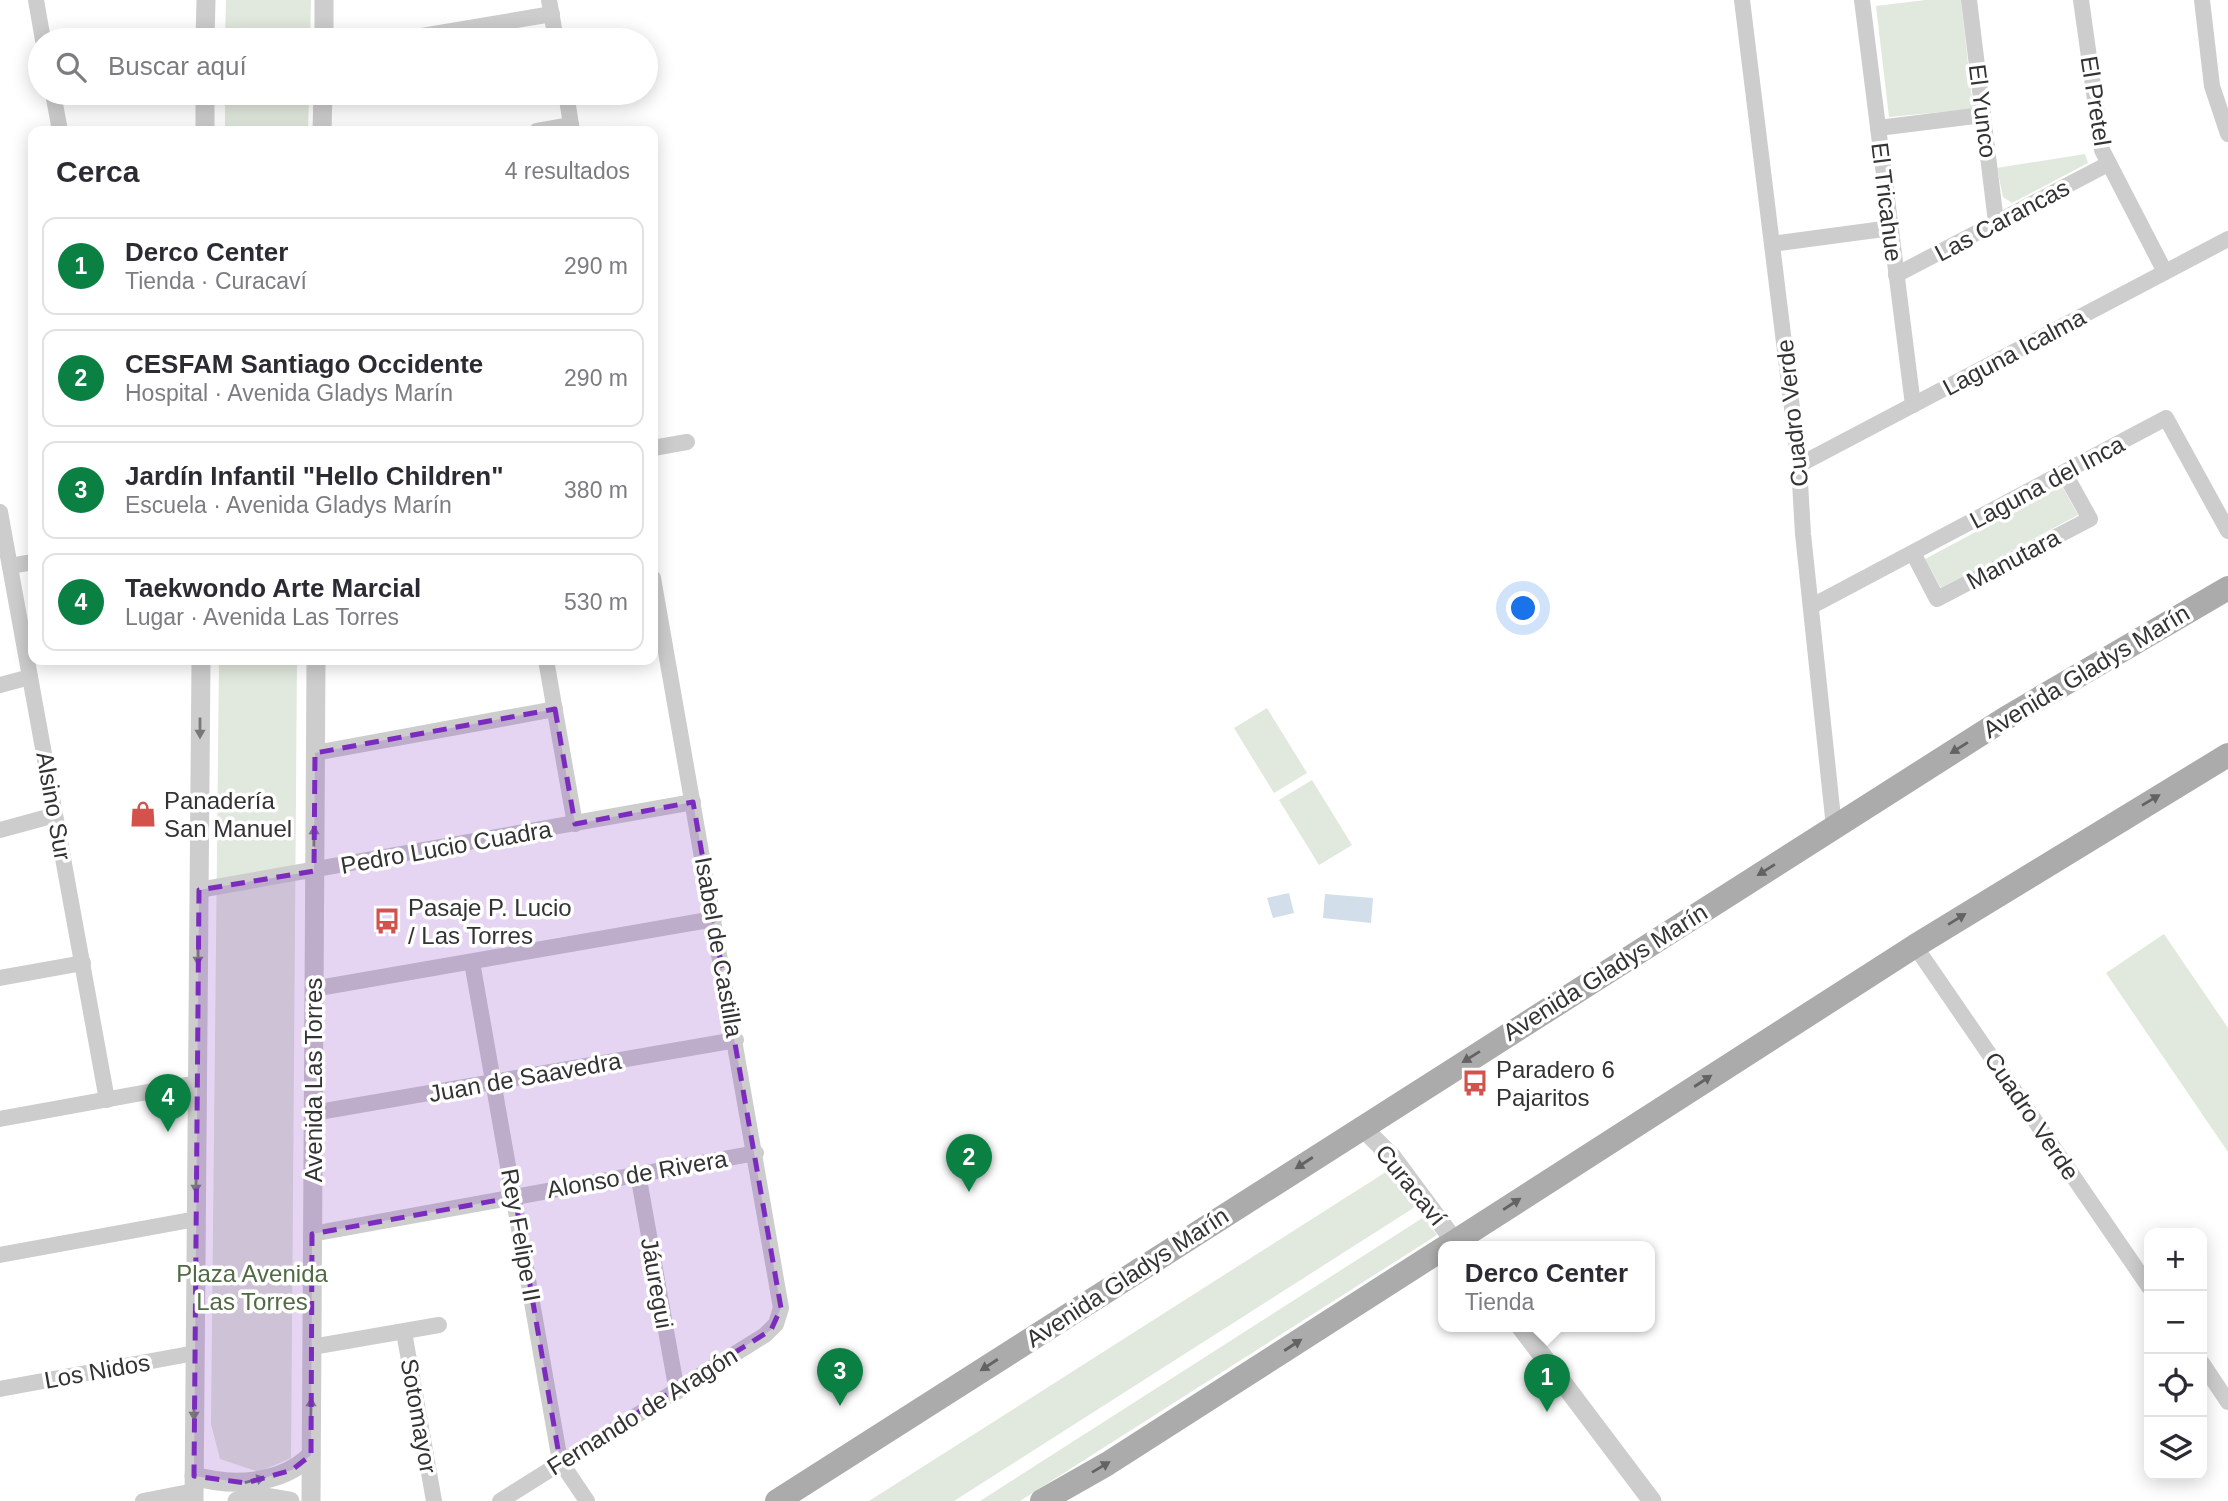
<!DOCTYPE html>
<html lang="es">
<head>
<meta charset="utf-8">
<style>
  body { margin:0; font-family:Helvetica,sans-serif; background:#f7f7f7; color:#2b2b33 }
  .controls { position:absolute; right:21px; bottom:21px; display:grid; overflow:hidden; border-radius:14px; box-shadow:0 4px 18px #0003 }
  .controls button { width:63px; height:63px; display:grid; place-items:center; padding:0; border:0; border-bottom:2px solid #e1e1e2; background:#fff; color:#2b2b33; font:35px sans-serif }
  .you { position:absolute; left:1524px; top:609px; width:24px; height:24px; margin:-18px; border:5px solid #fff; border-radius:50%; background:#1a73e8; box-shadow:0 0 0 10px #1a73e833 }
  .badge { display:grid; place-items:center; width:46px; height:46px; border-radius:50%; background:#0b8043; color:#fff; font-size:23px; font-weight:700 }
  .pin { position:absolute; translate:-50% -58px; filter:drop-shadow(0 2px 4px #0008) }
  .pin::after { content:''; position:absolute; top:37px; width:24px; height:21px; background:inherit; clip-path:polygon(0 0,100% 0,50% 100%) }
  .popup { position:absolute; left:1438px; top:1241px; width:217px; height:91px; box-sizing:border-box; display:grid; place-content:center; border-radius:14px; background:#fff; filter:drop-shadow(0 2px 5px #0005); font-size:23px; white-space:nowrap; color:#7c7c81 }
  .popup b { font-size:26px; color:#2b2b33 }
  .popup::after { content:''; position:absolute; left:50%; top:100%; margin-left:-14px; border:14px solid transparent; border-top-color:#fff }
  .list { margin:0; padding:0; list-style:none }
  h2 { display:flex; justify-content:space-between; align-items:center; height:91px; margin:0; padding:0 28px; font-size:30px }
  h2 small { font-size:23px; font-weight:400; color:#7c7c81 }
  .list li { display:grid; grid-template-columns:46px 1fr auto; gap:21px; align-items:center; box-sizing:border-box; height:98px; margin:0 14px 14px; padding:0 14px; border:2px solid #e1e1e2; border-radius:14px }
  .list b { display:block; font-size:26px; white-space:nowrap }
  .list p { margin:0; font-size:23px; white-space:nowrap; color:#7c7c81 }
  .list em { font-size:23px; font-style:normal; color:#7c7c81 }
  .icon { flex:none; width:38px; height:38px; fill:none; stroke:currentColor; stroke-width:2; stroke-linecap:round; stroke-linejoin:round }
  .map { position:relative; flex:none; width:2228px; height:1501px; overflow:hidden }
  .search { position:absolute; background:#fff; box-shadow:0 4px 18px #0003; left:28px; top:28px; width:630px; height:77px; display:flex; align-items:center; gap:18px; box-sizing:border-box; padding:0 24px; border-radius:38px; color:#7c7c81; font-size:26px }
  .panel { position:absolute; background:#fff; box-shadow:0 4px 18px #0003; left:28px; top:126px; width:630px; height:539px; border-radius:14px }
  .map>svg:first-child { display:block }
</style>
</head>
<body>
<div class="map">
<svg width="2228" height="1501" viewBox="0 0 2228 1501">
  <rect width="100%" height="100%" fill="#fff"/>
  <g fill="#e1e8dd">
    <polygon points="226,0 311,0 310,40 225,40"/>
    <polygon points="1925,0 1961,0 1973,109 1889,117 1876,6"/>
    <polygon points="225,93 309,93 308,131 225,131"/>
    <polygon points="2085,154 2088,163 2012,203 2003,197 1997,168"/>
    <polygon points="2062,486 2078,515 1941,588 1925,559"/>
    <polygon points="219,660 297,660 291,1458 259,1472 220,1459 211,1424"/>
    <polygon points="1267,708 1307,773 1274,793 1234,728"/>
    <polygon points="1312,780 1352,845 1319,865 1279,800"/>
    <polygon points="2164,934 2228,1028 2228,1152 2106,973"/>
    <polygon points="1389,1170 1415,1207 954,1501 869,1501"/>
    <polygon points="1424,1217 1437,1235 1020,1501 980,1501"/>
  </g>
  <g fill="#d2deea">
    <polygon points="1289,893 1294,913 1273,918 1267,898"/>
    <polygon points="1325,894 1373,898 1371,923 1323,918"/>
  </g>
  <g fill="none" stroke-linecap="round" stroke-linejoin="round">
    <g stroke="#cdcdcd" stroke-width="16">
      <polyline points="36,0 43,40"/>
      <polyline points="549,0 556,40"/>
      <polyline points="1742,0 1799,465 1803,534 1834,827"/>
      <polyline points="1862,0 1913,405"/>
      <polyline points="1969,0 1996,222"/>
      <polyline points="2081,0 2102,150 2165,272"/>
      <polyline points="2202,0 2212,86 2228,134"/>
      <polyline points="181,40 206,35"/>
      <polyline points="398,40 552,14"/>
      <polyline points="53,93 60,131"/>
      <polyline points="566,93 572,131"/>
      <polyline points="1878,128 1983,115"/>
      <polyline points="537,131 571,125"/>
      <polyline points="1772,244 1891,228"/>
      <polyline points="1896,275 2108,164"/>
      <polyline points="653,448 687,442"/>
      <polyline points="1799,465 2228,239"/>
      <polyline points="0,512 107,1100"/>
      <polyline points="1913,553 1937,599 2090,519 2065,474"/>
      <polyline points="10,566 33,562"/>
      <polyline points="1812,606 2166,418 2228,531"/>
      <polyline points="546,660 575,824"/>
      <polyline points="0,685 30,677"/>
      <polyline points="315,753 555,709"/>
      <polyline points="0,830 55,815"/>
      <polyline points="199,890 693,802"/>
      <polyline points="1915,946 2149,1287"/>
      <polyline points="472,962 560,1461 587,1501"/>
      <polyline points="0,978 83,963"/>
      <polyline points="313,989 714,919"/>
      <polyline points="313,1113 736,1040"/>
      <polyline points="0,1119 197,1083"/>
      <polyline points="638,1174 677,1392"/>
      <polyline points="312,1234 756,1153"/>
      <polyline points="0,1255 196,1219"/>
      <polyline points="404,1332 434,1501"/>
      <polyline points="312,1347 439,1325"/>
      <polyline points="2202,1363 2228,1402"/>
      <polyline points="0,1389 195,1353"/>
      <polyline points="143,1501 194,1491"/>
      <polyline points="500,1501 765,1335 776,1324 781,1308 653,578"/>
    </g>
    <g stroke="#cdcdcd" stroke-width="19">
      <polyline points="205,40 206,0"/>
      <polyline points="324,40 324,0"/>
      <polyline points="205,131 205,93"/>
      <polyline points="322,131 323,93"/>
      <polyline points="1361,1126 1392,1157 1458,1246"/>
      <polyline points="1520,1326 1652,1501"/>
      <path d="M194 1476C232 1487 281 1485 311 1455"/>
      <polyline points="194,1501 201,660"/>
      <polyline points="237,1501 266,1497 290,1501"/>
      <polyline points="311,1501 316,660"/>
    </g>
    <g stroke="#ababab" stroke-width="24">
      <polyline points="1448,1246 1915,946 2228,755"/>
      <polyline points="777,1501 2006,718 2228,588"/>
      <polyline points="1042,1501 1107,1464 1444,1248"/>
    </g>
  </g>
  <defs><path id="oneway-solid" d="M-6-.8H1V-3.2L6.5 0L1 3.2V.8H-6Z" transform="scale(1.75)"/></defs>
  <g fill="#787878">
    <use href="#oneway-solid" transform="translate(200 728) rotate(90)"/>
    <use href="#oneway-solid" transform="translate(314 836) rotate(-89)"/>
    <use href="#oneway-solid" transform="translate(198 955) rotate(90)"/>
    <use href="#oneway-solid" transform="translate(196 1183) rotate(91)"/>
    <use href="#oneway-solid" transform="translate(311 1408) rotate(-89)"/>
    <use href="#oneway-solid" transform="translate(194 1410) rotate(90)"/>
    <use href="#oneway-solid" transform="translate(255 1480) rotate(-14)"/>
  </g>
  <g fill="#636363">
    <use href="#oneway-solid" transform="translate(1959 748) rotate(148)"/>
    <use href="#oneway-solid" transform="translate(2151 800) rotate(-31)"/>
    <use href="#oneway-solid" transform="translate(1766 870) rotate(148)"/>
    <use href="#oneway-solid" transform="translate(1957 919) rotate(-32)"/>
    <use href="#oneway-solid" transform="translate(1471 1057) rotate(148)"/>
    <use href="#oneway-solid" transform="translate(1703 1081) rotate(-33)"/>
    <use href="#oneway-solid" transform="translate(1304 1163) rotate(147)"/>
    <use href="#oneway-solid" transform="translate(1512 1204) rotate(-33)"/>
    <use href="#oneway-solid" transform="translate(1293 1345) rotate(-33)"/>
    <use href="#oneway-solid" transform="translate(989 1365) rotate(147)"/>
    <use href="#oneway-solid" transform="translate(1101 1467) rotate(-31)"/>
  </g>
  <path fill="#7b2cbf" fill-opacity="0.2" stroke="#7b2cbf" stroke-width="5" stroke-dasharray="14 9" stroke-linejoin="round" d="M555 709 575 824 693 802 781 1308 771 1330 560 1461 515 1197 312 1234 311 1455 292 1470 246 1483 194 1476 199 890 314 871 315 753Z"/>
  <defs>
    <g id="shop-bare" transform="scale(2.1)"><path d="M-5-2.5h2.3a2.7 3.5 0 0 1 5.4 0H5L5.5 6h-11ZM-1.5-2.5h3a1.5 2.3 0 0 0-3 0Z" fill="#d3524c" stroke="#fff" stroke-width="2.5" paint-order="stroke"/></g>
    <g id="bus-bare" transform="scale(2.1)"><path d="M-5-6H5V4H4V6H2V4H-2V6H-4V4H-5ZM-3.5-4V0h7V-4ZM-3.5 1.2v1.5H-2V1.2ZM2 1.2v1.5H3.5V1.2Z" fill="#d3524c" stroke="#fff" stroke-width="2.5" paint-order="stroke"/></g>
  </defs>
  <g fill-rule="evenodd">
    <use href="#shop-bare" x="143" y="814"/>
    <use href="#bus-bare" x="387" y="921"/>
    <use href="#bus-bare" x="1475" y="1083"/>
  </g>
  <g text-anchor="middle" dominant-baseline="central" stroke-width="7" stroke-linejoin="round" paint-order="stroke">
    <g font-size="24" fill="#333" stroke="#fff">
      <text transform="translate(2096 101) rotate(81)">El Pretel</text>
      <text transform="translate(1983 111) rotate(83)">El Yunco</text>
      <text transform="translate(1887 202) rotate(83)">El Tricahue</text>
      <text transform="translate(2002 220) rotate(-28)">Las Carancas</text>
      <text transform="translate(2014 352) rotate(-28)">Laguna Icalma</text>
      <text transform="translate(1792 413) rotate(-96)">Cuadro Verde</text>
      <text transform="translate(2047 482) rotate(-28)">Laguna del Inca</text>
      <text transform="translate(2013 559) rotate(-28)">Manutara</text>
      <text transform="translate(2086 671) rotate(-31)">Avenida Gladys Marín</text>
      <text transform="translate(54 806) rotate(80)">Alsino Sur</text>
      <text transform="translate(446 847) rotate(-10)">Pedro Lucio Cuadra</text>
      <text transform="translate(719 947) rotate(80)">Isabel de Castilla</text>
      <text transform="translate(1605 972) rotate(-32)">Avenida Gladys Marín</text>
      <text transform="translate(525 1077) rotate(-10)">Juan de Saavedra</text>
      <text transform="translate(313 1080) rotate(-90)">Avenida Las Torres</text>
      <text transform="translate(2032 1116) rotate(56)">Cuadro Verde</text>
      <text transform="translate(637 1174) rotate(-10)">Alonso de Rivera</text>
      <text transform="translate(1411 1185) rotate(51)">Curacaví</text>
      <text transform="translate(521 1235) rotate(80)">Rey Felipe II</text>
      <text transform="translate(1127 1277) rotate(-33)">Avenida Gladys Marín</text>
      <text transform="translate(657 1283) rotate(80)">Jáuregui</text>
      <text transform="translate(97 1371) rotate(-10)">Los Nidos</text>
      <text transform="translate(642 1411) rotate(-32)">Fernando de Aragón</text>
      <text transform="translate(419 1416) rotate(80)">Sotomayor</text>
    </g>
    <g font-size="24" fill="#333" stroke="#fff" text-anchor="start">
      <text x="164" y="800">Panadería<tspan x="164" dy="28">San Manuel</tspan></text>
      <text x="408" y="907">Pasaje P. Lucio<tspan x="408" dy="28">/ Las Torres</tspan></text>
      <text x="1496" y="1069">Paradero 6<tspan x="1496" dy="28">Pajaritos</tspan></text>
    </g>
    <g font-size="24" fill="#516a44" stroke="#fff">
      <text x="252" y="1273">Plaza Avenida<tspan x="252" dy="28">Las Torres</tspan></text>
    </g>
  </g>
</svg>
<div class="controls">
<button>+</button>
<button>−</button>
<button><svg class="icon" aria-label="locate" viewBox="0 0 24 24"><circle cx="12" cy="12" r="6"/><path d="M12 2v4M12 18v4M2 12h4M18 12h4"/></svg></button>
<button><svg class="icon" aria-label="layers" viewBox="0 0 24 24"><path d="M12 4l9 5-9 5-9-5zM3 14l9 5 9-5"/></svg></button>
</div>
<div class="you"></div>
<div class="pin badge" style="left:1547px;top:1412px">1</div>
<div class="popup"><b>Derco Center</b>Tienda</div>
<div class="pin badge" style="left:969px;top:1192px">2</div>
<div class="pin badge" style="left:840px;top:1406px">3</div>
<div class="pin badge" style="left:168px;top:1132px">4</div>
<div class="search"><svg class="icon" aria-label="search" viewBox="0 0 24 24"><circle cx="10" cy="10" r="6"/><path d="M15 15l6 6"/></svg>Buscar aquí</div>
<section class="panel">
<h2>Cerca<small>4 resultados</small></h2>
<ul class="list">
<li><span class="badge">1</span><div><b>Derco Center</b><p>Tienda · Curacaví</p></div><em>290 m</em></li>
<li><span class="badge">2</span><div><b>CESFAM Santiago Occidente</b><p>Hospital · Avenida Gladys Marín</p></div><em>290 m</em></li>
<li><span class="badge">3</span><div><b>Jardín Infantil &quot;Hello Children&quot;</b><p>Escuela · Avenida Gladys Marín</p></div><em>380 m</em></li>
<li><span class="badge">4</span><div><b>Taekwondo Arte Marcial</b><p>Lugar · Avenida Las Torres</p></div><em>530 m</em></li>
</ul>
</section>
</div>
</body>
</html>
